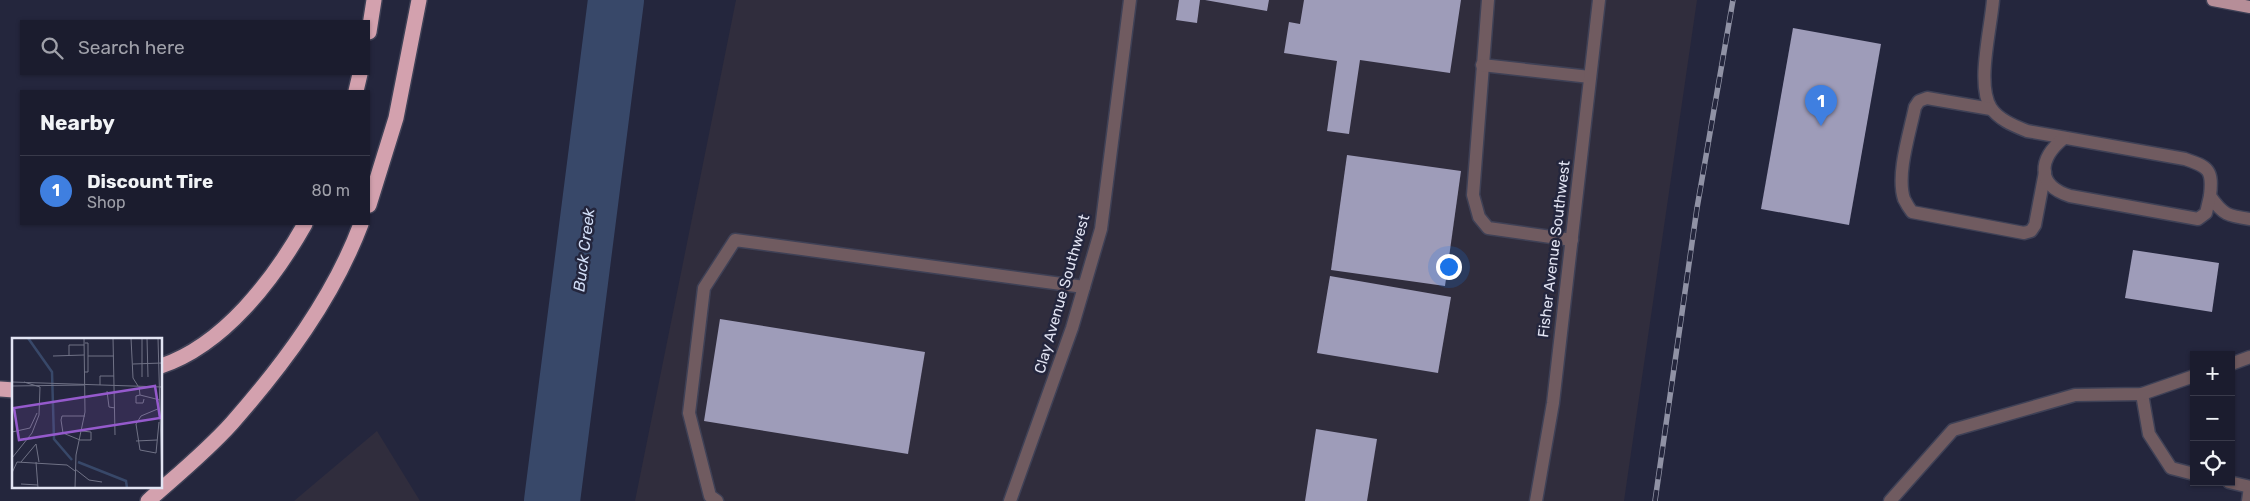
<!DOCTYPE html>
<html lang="en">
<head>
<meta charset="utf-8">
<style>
  body { margin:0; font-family:Rubik,sans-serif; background:#242536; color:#f1f3f6 }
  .controls { position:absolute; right:15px; bottom:15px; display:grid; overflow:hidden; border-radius:0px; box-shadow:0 1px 4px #0004 }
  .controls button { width:45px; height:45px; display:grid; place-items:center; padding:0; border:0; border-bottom:1px solid #393a4a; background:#1b1c2e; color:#f1f3f6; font:25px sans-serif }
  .you { position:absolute; left:1448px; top:266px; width:18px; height:18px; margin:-12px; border:4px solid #fff; border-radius:50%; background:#1a73e8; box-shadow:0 0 0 8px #1a73e833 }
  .badge { display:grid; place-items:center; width:32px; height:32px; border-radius:50%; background:#ea580c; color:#fff; font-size:16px; font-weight:700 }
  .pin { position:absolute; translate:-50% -41px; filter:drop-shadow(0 1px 2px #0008) }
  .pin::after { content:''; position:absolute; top:26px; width:18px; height:15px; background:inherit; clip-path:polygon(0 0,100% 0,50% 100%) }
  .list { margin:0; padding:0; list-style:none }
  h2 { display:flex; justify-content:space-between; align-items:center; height:65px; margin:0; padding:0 20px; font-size:21px }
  h2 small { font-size:16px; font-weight:400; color:#a0a1aa }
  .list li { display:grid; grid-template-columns:32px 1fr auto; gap:15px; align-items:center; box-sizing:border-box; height:70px; padding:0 20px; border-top:1px solid #393a4a }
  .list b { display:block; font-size:19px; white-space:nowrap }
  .list p { margin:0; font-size:16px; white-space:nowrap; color:#a0a1aa }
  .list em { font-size:16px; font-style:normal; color:#a0a1aa }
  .icon { flex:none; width:28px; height:28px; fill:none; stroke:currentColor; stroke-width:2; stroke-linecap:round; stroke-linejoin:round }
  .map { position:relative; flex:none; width:2250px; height:501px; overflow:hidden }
  .search { position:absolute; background:#1b1c2e; box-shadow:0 1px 4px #0004; left:20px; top:20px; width:350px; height:55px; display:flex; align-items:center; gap:12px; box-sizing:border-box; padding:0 18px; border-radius:0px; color:#a0a1aa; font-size:19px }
  .panel { position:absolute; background:#1b1c2e; box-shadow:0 1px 4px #0004; left:20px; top:90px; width:350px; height:135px; border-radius:0px }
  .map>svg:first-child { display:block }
</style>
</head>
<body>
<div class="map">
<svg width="2250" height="501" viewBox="0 0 2250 501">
  <rect width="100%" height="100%" fill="#24263d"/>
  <g fill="#302d3d">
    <polygon points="736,0 1697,0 1624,501 635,501"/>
    <polygon points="377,431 420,501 294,501"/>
  </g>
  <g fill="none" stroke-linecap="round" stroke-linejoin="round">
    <polyline stroke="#384869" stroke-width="56" points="552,501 616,0"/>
  </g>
  <g fill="#9e9cb9">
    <polygon points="1179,0 1200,0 1197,23 1176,20"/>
    <polygon points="1205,0 1269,0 1267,11"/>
    <polygon points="1304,0 1461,0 1450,73 1360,60 1349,134 1327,131 1337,61 1284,53 1289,22 1300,24"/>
    <polygon points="1793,28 1881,44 1849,225 1761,209"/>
    <polygon points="1347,155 1461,171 1445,286 1331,270"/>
    <polygon points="2133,250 2219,263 2212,312 2125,298"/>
    <polygon points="1330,276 1451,297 1438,373 1317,353"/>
    <polygon points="720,319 925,352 908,454 704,421"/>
    <polygon points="1316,429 1377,439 1367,501 1305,501"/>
  </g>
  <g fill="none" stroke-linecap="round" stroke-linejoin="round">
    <g stroke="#3f4156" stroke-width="15">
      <g id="minor">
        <polyline points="1488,0 1473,195 1479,217 1488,228 1572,240"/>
        <path d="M1993 0C1991 28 1976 85 1991 108 1999 120 2015 126 2027 131L2185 159C2209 167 2213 170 2210 196 2223 215 2228 216 2250 219"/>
        <polyline points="1482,65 1590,77"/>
        <path d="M1991 109 1927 98 1919 101 1915 107C1910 132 1896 174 1904 199 1906 203 1909 208 1912 212L2024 233 2031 231 2035 225 2045 172"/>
        <path d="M2064 138C2039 158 2035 185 2070 196L2198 219 2206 213 2210 196"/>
        <polyline points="2231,364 2250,357"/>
        <polyline points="2142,394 2149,434 2171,468 2194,474"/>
        <polyline points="2229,482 2250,487 2248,501"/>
        <polyline points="717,501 710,496 689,413 704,288 735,240 1084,287"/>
        <polyline points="1010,501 1072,328 1101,229 1130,0"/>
        <polyline points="1536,501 1553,403 1599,0"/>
        <polyline points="1890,501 1953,430 2075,395 2142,394 2194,376"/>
      </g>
    </g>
    <g stroke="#3f4156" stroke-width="15">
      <polyline id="major" points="2213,0 2250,7"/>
    </g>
    <g stroke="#3f4156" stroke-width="18">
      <g id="highway">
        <polyline points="369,32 374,0"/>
        <polyline points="356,91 360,74"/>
        <polyline points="369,205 396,118 419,0"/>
        <path d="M161 366C224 345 274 279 305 224"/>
        <polyline points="0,389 14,390"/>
        <path d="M148 501C176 476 206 452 232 423 284 364 333 298 361 224"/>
      </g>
    </g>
    <use href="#minor" stroke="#705b60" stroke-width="12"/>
    <use href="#major" stroke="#b68e98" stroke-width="12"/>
    <use href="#highway" stroke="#d3a1ae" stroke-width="15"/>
    <g stroke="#9092a5" stroke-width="5.5">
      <polyline id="rail" points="1655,501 1697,208 1733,0"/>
    </g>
    <use href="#rail" stroke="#24263d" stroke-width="4" stroke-dasharray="11" stroke-linecap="butt"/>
  </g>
  <g text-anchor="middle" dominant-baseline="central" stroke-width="5" stroke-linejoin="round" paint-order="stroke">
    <g font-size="15" fill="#e2e4f3" stroke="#24263d">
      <text transform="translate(1554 249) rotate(-83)">Fisher Avenue Southwest</text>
      <text transform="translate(1062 294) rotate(-74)">Clay Avenue Southwest</text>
    </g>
    <g font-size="16" font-style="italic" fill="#d1ddf6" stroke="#24263d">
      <text transform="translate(584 250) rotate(-83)">Buck Creek</text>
    </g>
  </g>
  <g transform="translate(12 338)">
    <rect width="150" height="150" fill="#24263d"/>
    <path fill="none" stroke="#384869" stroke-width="2.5" d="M16 0 40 34 42 101 60 122M66 124 114 143 115 150"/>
    <path fill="none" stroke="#707286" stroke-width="1" d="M101 0 103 97M119 0 121 40 126 48M130 0V39M135 0 136 39M146 0 150 147M57 17V7H72M41 18 72 17M76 18H102M121 26 150 25M72 34H76V5H73M0 44 150 49M88 47V38H102M0 48 72 47M127 48 128 57 148 62M95 53 97 69 103 70M128 57 124 58V65H131L132 61M147 84 144 115 128 112 124 86 129 78 148 70M70 93 79 94V102H68L51 95 49 82 50 78H73M0 94 18 90 25 75M124 103 145 102M0 120 20 95 27 77 28 49 12 44M9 124 24 106 27 124M24 124 26 150M63 131 77 142 90 144M0 135 5 124 55 127 63 133M9 146 26 147M63 150 64 117 73 74 72 0"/>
    <path fill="#955acc" fill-opacity="0.15" stroke="#955acc" stroke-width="2.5" d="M143 48 148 80 7 102 2 70Z"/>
    <rect width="150" height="150" fill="none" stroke="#e2e4f3" stroke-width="2.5"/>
  </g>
</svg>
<div class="controls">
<button>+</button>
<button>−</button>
<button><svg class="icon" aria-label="locate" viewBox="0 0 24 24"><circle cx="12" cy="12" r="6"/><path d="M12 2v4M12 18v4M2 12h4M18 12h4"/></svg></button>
</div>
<div class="you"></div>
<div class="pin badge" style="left:1821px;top:126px;background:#3f7fe0">1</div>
<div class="search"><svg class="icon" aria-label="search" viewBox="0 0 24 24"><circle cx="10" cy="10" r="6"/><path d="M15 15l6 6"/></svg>Search here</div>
<section class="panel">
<h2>Nearby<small></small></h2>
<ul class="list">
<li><span class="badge" style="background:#3f7fe0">1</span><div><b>Discount Tire</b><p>Shop</p></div><em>80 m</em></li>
</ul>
</section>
</div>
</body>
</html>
